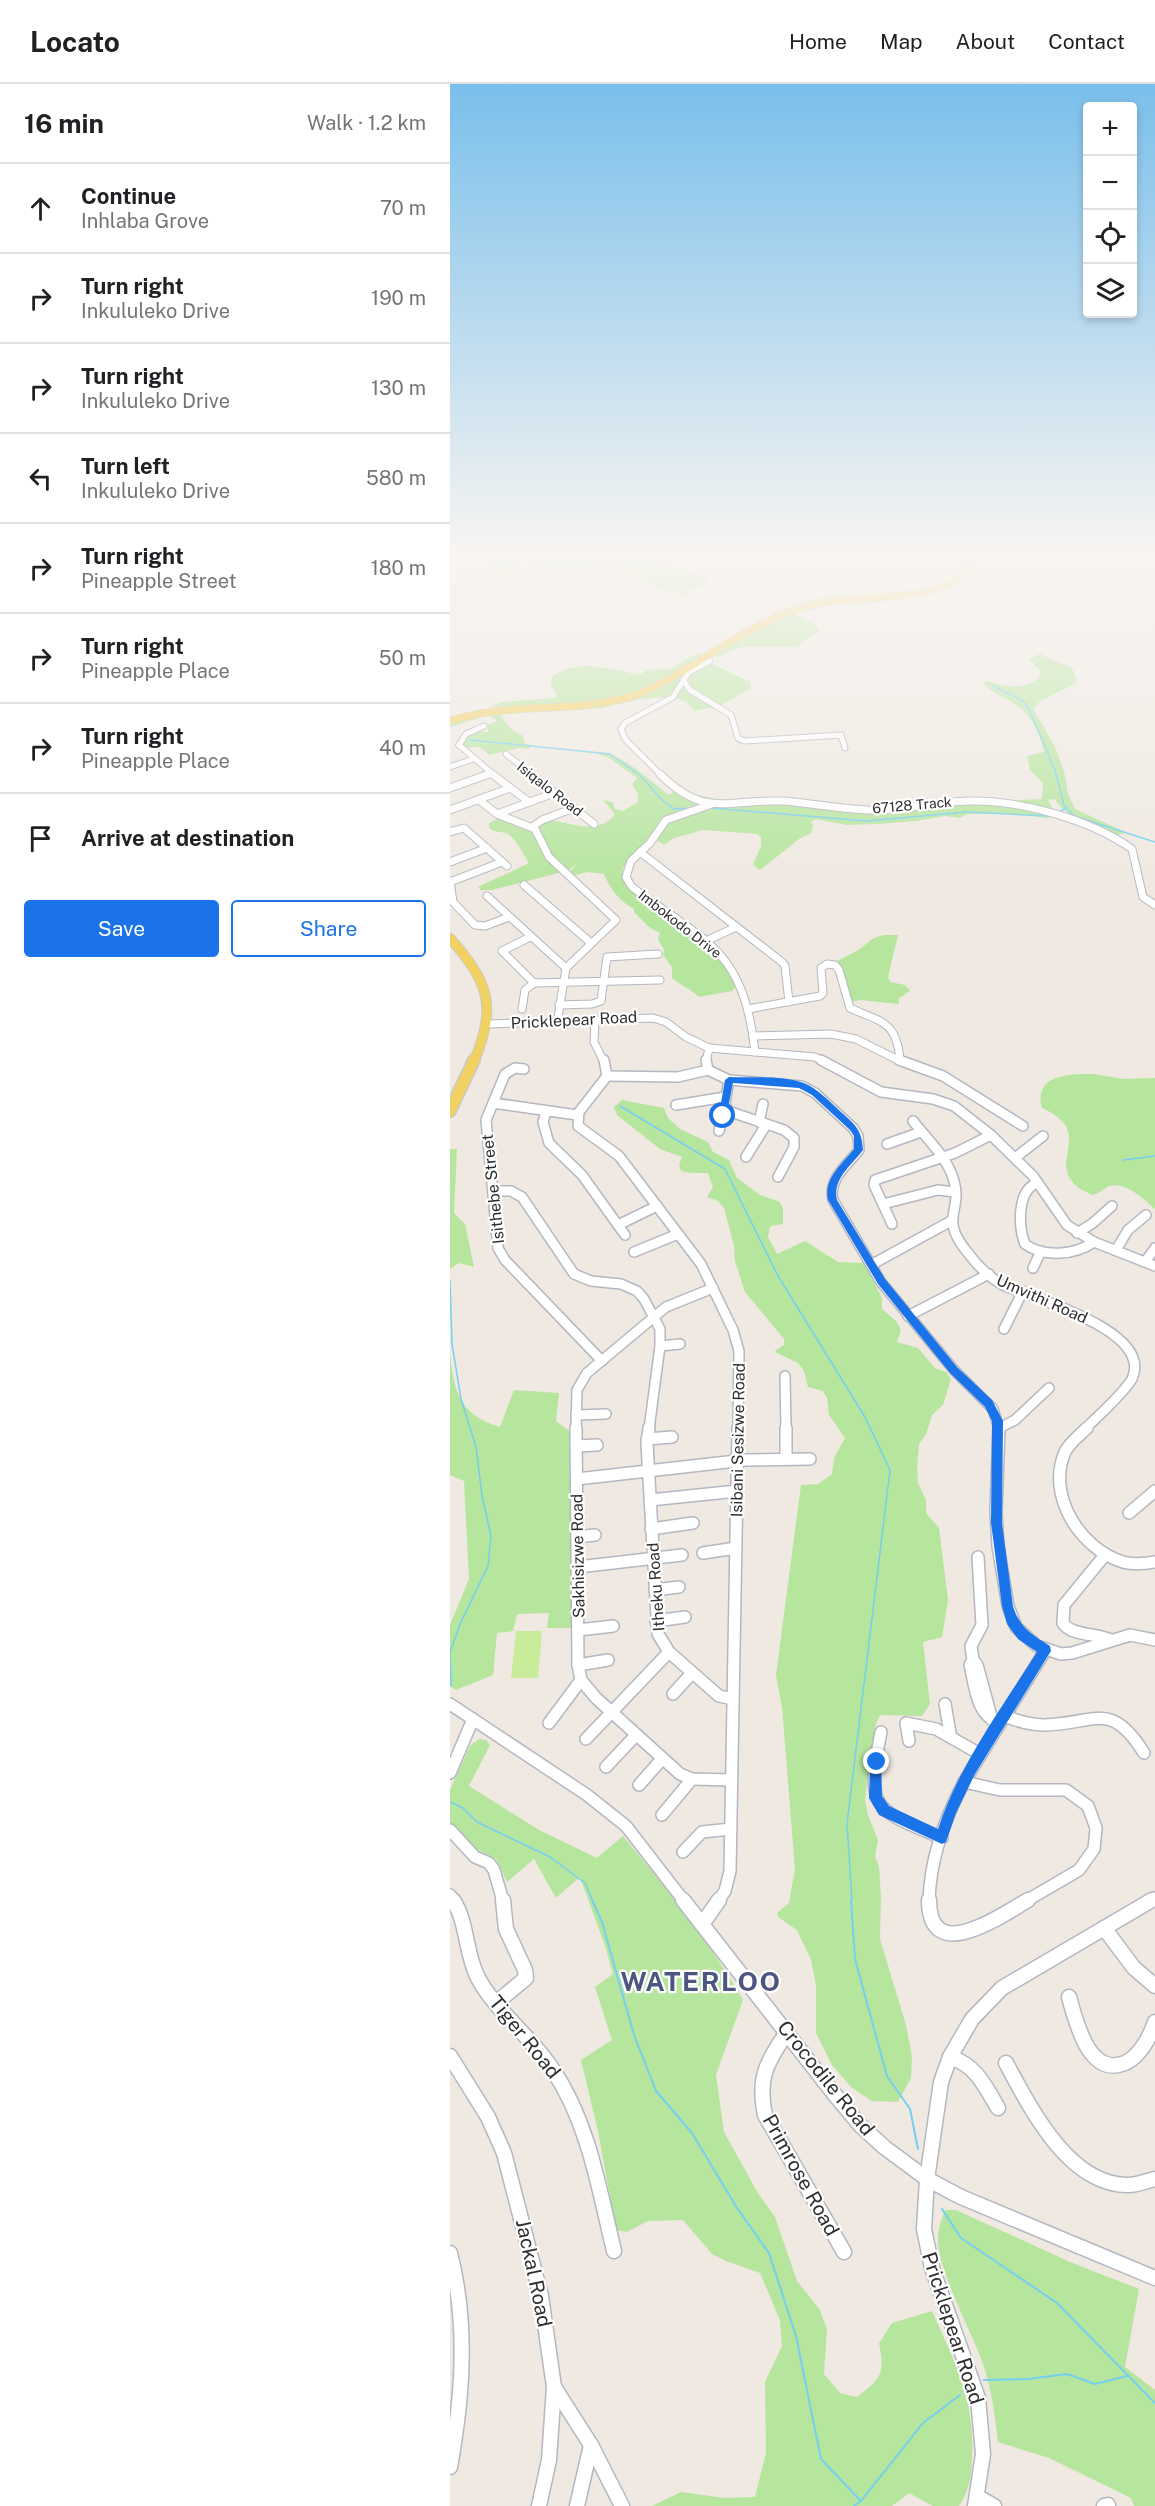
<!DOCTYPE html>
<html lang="en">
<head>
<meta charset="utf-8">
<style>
  body { margin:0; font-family:"Public Sans",sans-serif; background:#f2f2f2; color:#202124 }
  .controls { position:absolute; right:18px; top:18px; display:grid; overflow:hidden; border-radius:6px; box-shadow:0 3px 9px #0003 }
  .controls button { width:54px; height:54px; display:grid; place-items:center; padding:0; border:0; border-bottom:2px solid #e0e0e0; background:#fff; color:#202124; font:30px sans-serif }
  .stop { position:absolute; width:18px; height:18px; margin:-14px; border:4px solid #1a73e8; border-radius:50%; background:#fff }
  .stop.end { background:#1a73e8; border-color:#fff; box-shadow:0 2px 6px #0008 }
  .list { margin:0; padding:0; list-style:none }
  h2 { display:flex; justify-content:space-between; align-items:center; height:78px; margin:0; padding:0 24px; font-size:26px }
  h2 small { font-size:20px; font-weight:400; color:#757577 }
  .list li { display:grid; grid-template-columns:39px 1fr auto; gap:18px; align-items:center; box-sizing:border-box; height:90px; padding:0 24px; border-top:2px solid #e0e0e0 }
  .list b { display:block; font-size:22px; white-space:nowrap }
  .list p { margin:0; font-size:20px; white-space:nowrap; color:#757577 }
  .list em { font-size:20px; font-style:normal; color:#757577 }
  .actions { display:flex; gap:12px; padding:18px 24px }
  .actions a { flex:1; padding:14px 0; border:2px solid #1a73e8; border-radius:6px; text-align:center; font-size:21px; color:#1a73e8 }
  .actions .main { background:#1a73e8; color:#fff }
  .icon { flex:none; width:33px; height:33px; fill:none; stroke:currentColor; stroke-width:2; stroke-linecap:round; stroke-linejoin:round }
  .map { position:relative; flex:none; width:705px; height:2422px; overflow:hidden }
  header { display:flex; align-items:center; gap:36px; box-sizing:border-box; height:84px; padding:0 30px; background:#fff; border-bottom:2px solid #e0e0e0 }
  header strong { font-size:28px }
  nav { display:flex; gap:33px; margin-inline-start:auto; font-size:21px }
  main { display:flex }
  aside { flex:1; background:#fff }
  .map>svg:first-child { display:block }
</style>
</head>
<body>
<header>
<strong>Locato</strong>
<nav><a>Home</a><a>Map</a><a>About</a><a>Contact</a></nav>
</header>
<main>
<aside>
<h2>16 min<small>Walk · 1.2 km</small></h2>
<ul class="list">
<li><svg class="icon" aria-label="ahead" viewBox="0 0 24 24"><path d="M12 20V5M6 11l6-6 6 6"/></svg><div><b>Continue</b><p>Inhlaba Grove</p></div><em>70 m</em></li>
<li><svg class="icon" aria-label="right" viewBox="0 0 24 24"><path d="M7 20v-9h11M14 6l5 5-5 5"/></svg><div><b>Turn right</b><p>Inkululeko Drive</p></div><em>190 m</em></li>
<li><svg class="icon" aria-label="right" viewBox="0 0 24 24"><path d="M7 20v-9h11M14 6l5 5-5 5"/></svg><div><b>Turn right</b><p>Inkululeko Drive</p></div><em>130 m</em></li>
<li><svg class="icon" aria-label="left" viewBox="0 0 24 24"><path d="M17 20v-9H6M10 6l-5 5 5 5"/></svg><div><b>Turn left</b><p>Inkululeko Drive</p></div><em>580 m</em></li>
<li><svg class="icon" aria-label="right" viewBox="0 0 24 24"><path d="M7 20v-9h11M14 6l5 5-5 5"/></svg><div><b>Turn right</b><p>Pineapple Street</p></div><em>180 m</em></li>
<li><svg class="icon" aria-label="right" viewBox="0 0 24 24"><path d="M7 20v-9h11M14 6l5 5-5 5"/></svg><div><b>Turn right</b><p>Pineapple Place</p></div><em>50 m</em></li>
<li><svg class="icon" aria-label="right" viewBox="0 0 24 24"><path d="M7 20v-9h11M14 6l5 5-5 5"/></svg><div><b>Turn right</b><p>Pineapple Place</p></div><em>40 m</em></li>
<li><svg class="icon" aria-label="arrive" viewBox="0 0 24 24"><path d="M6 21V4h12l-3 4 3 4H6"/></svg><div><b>Arrive at destination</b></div></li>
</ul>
<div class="actions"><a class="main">Save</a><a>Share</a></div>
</aside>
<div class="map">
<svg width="705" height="2422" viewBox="0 0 705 2422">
  <rect width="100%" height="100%" fill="#efe9e1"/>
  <g fill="#b6e59e">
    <path d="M67 467H213L211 473C223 487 248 482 258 498L257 501 241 505 233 512 198 500V495L178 490 166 482C132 484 104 488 71 477L70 473 66 477 70 481C58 491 49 493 33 488L34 483C43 473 58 476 67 467Z"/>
    <polygon points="341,528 367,542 370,548 360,552 347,563 294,562 267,573 260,573 317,539"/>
    <path d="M261 567C231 584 203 604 170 613 129 625 83 620 40 623L52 618 105 614 107 611 101 602V594C126 573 160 585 189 591L197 586 222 585 241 572Z"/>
    <path d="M590 570 622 584 627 596 624 600 592 616 583 624 604 661 614 687 618 710 625 725 671 746 674 749 667 751C646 741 616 736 605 715L598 716 606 731 597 734 565 730H517L510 734 495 732 467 737 427 740 396 741 366 735 361 738 363 742 361 749 349 755 310 786 303 781 311 762V753L307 750 253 746 224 754 214 761 206 755C193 764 173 773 172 791 172 811 241 846 257 861 270 873 278 886 287 902L282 907 249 913C241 905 230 901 222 894V883L213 871 214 866 208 855 210 849 199 843 184 828V825C170 817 160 806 154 790L137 788 122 792 119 789 128 779 118 787C110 781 101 774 97 764 93 755 94 750 85 743 89 741 98 735 102 736 121 740 151 751 165 730L153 716 163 718 165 725 173 727 188 718V710L182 700 187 694 159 674 142 668C167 664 200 697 219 711L225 706 270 716 318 715 416 724 592 715 593 699 580 686 577 672 594 668C591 652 580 629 565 620 554 613 542 610 533 599L537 597C552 603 584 608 591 588L579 575Z"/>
    <path d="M254 576 300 598 301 604 270 622 244 627 235 617C203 606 173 622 142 625 112 628 82 626 52 630L51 632C58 643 63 646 73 652L75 659 81 662 79 665 69 664 39 671C26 658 29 665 14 663L13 659C15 652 23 647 30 645L33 648H38V641L47 637 39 631 0 643V639C50 618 106 628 159 620 195 614 224 595 254 576Z"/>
    <path d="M50 734 82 745 96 774 112 788 42 806H31L28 803 79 779C73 770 66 755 58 750 51 747 45 749 39 744V739Z"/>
    <polygon points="434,851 448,851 438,893 440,898 455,901 460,907 449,914 449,920 410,916 400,918 391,883 385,878 407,867 424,854"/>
    <path d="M644 990 673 995 705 994V1125C694 1115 675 1097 659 1102 653 1105 649 1110 642 1111 635 1107 626 1104 622 1097 603 1072 643 1047 592 1024 583 989 622 990 644 990Z"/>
    <polygon points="172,1016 214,1024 218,1034 230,1045 258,1058 263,1068 279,1076 287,1094 310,1111 330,1118 333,1125 333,1140 320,1142 318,1153 327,1170 355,1157 388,1178 414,1179 432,1214 432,1225 446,1237 451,1246 447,1258 468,1264 485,1284 496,1288 501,1295 493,1321 482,1331 476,1350 469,1360 467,1383 468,1399 476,1416 476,1429 489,1444 498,1516 492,1553 473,1558 480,1620 472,1632 430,1631 426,1640 419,1681 415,1716 418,1731 428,1756 425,1772 429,1783 431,1812 430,1855 456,1941 462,1972 461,1994 448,2018 422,2017 402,2004 382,1981 366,1949 366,1901 361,1876 347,1846 328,1833 327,1829 339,1819 345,1785 332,1623 326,1591 351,1401 368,1400 382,1390 384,1374 395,1354 379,1331 377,1314 373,1307 358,1303 354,1287 348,1279 325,1268 326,1266 334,1261 334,1255 295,1208 285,1177 284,1162 274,1124 268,1117 257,1113 263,1103 258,1089 241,1089 231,1087 229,1081 232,1073 210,1065 167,1031 164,1023"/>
    <polygon points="0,1065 7,1065 4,1129 15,1140 24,1183 9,1179 0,1185"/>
    <path d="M0 1271C4 1309 10 1331 50 1343L64 1306 109 1309 106 1337 122 1349 123 1544H97L99 1529 67 1530 63 1547 47 1549 43 1591 6 1606 0 1602V1541L19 1495 14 1397 0 1391Z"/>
    <path d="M29 1655 36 1656 40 1661 19 1702 89 1746 147 1774 173 1752C216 1804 259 1857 293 1916L266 1991 274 2048 308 2109 325 2133 347 2197 370 2226 377 2246 374 2290 390 2309 407 2313C432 2294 435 2290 429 2259L442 2239 482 2227C505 2279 525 2315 522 2373 522 2390 519 2408 509 2422H483L459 2409 442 2422H202L231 2408 275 2414 305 2413 316 2369 315 2298 332 2262 330 2236 310 2189 276 2177 262 2170 233 2136 198 2137 177 2148 166 2146 148 2047 131 1976 162 1956 145 1903 163 1890 155 1862 130 1793 106 1814 84 1775 57 1798 46 1775 26 1765 0 1738V1706L20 1662Z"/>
    <path d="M495 2126H506L620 2178 689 2205 675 2283 705 2306V2422H684L681 2414 599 2374 548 2358C545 2330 541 2303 532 2277 521 2247 488 2185 488 2157 488 2145 491 2136 495 2126Z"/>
  </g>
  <polygon fill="#c9ec9a" points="66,1547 92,1547 88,1594 61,1594"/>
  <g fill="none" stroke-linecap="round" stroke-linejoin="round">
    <g stroke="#75cff0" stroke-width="1.5">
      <polyline points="543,602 572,616 579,625 605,686 614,721 624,732 705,758"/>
      <polyline points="20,656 160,670 191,692 211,715 224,725 241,724"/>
      <polyline points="260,724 416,737 517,728 599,732"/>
      <polyline points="609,728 616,724"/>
      <polyline points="170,1022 275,1085 328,1192 415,1333 440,1386 397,1740 402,1817"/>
      <polyline points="673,1076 705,1072"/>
      <polyline points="0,1196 2,1260 11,1315 26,1363 32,1412 41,1452 38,1482 11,1538 0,1568 1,1602"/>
      <polyline points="0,1718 13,1724 27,1738 100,1773 135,1799 143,1817"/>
    </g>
    <g stroke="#75cff0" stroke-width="2">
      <polyline points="142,1816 152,1838 184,1951 206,2007 242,2049 287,2124 319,2169 346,2252 371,2375 411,2417"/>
      <polyline points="401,1816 405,1875 437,1992 460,2025 468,2065"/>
      <polyline points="492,2125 511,2154 607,2219 705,2319"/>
      <polyline points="534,2296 578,2295 617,2290 645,2300 677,2292"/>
      <polyline points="404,2422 411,2417 473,2339 510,2311"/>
    </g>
    <g stroke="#b4b7c1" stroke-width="7">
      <g id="minor-far4">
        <polyline points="233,596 240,606 281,631 288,654 294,657 391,651 395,664"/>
        <polyline points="9,661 44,691"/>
        <polyline points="9,661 16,650 34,642"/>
        <polyline points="56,670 83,691"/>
        <polyline points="0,683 23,675"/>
        <polyline points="35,691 41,689"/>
        <polyline points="211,691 175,655 171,645 175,639 223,613 239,588 260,577 255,573"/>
      </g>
    </g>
    <g stroke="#b4b7c1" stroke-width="9">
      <g id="minor-far3">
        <polyline points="42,690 79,718"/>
        <polyline points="81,690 144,740"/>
        <path d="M210 690C255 735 278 715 332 717 364 719 396 727 428 726 458 725 488 718 518 717 571 716 639 735 682 765L693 813 705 821"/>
        <polyline points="0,704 39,690"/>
        <polyline points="29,716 47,730 85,745 99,773 166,836 116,884 107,939"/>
        <path d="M262 720 216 736 200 759 181 777 176 793 182 803C258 860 293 864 305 968"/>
        <polyline points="0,726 60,704"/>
        <polyline points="47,730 104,709"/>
        <polyline points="82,743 92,736 124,724"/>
        <polyline points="0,748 14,744 57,782"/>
        <polyline points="190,768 332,878 335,882 339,918"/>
        <polyline points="0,778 37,764"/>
        <polyline points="0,797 3,818 25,841 35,842 59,833"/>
        <polyline points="0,798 52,778"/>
        <polyline points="74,801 141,859"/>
        <polyline points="37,812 116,884"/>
        <polyline points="80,853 52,867 84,899"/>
        <polyline points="256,857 286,843"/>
        <polyline points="109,921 142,920 151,917 157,873 208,870"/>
        <polyline points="72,925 75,906 84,899 210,896"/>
        <path d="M298 925 370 912 373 909 371 884 377 880 385 881 389 886 400 924C430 938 447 936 450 977"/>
        <polyline points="145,938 144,958 154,978"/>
        <polyline points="38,940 203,934 216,938 236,953 259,964 365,973 374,978"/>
        <polyline points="303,952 381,950 406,955 452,978"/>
        <polyline points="256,978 259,964"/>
      </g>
    </g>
    <g stroke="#b4b7c1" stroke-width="12">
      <g id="minor-far2">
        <polyline points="154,976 157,992 129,1028 128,1042 169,1072 251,1180 283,1246 289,1267 288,1345"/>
        <polyline points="256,976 258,986"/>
        <polyline points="371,976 431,1008 483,1015 504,1022 541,1051 583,1092 617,1141 644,1158 705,1182"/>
        <polyline points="449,976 493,992 573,1042"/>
        <polyline points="74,985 65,984 55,990 36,1036 48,1164 55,1176 152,1277"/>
        <path d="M258 986 279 996 352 1002 365 1009 403 1044 408 1052 409 1066C397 1081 378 1095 383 1116L431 1198 504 1286 543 1325 549 1345"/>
        <polyline points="157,992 228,993 258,986"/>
        <polyline points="279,996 275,1019 278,1027 334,1046 344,1054 344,1063 328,1093"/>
        <polyline points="43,1019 127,1031"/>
        <polyline points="226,1021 275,1013"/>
        <polyline points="96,1028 93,1038 99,1059 132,1091 175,1151"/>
        <path d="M463 1037C477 1055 498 1074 504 1097 513 1128 488 1133 518 1169 527 1181 538 1192 551 1200 576 1213 705 1245 682 1295 673 1310 648 1332 635 1345"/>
        <polyline points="309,1038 313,1020"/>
        <polyline points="269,1047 272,1034 278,1027"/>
        <polyline points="437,1060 471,1048"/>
        <polyline points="296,1073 316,1041"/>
        <polyline points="565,1074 593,1052"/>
        <path d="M588 1099C567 1105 568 1142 575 1160 594 1174 625 1171 644 1158"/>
        <polyline points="44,1107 61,1107 72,1113 124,1190 141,1197 171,1200 187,1207 194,1215 210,1245 210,1262 199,1345"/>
        <polyline points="433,1120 488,1106 505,1108"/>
        <polyline points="442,1140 424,1101 425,1096 505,1069 541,1051"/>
        <polyline points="168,1141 207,1122"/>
        <polyline points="627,1149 643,1139 662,1122"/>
        <polyline points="666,1166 678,1146 696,1131"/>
        <polyline points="184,1168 228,1150"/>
        <polyline points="695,1178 705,1164"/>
        <polyline points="421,1181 501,1137"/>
        <polyline points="583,1184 591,1167"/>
        <polyline points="458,1232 539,1190"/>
        <polyline points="554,1245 573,1207"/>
        <polyline points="210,1262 230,1260"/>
        <polyline points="335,1292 336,1345"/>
        <polyline points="126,1331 156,1330"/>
        <polyline points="549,1344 565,1336 599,1304"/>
        <polyline points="126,1345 127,1306 137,1289 216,1223 263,1204"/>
      </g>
    </g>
    <g stroke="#b4b7c1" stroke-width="14">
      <g id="minor-far1">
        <polyline points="126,1344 128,1581 131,1596 146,1614 230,1690 242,1695 281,1696"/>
        <polyline points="199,1344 197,1360 208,1550 219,1568 269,1612 283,1615"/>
        <polyline points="336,1344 336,1375"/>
        <polyline points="549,1344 546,1428 548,1462 558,1522 566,1543 587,1562 611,1570 622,1569 680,1551 705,1556"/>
        <path d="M637 1344C630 1351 619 1359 615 1368 596 1411 630 1465 673 1478 684 1481 694 1480 705 1478"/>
        <polyline points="197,1355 222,1353"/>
        <polyline points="126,1362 147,1361"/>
        <polyline points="127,1395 295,1376 360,1375"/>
        <polyline points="200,1416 287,1407"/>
        <polyline points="679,1429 705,1407"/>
        <polyline points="201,1445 243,1439"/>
        <polyline points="127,1453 145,1451"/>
        <polyline points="253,1469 286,1464"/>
        <path d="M655 1471 614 1521 613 1539C621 1552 647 1549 661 1556"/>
        <polyline points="128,1483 232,1471"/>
        <polyline points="205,1506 229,1503"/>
        <polyline points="206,1537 235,1533"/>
        <polyline points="129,1546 163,1542"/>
        <polyline points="523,1576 521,1562 532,1541 528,1473"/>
        <polyline points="128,1581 158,1576"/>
        <polyline points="223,1610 242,1589"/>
        <polyline points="0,1620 137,1711 176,1742 234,1817"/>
        <polyline points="495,1620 500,1649"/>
        <path d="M554 1632C568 1637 580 1641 594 1641 645 1640 660 1615 694 1669"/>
        <path d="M542 1636 527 1581 523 1576 520 1581C525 1601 526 1632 550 1639"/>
        <polyline points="99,1639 131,1596"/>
        <path d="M431 1648C416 1725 422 1725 492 1754"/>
        <polyline points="136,1655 219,1568"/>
        <polyline points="459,1657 456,1639 486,1645 530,1670"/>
        <polyline points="156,1683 186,1651"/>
        <polyline points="0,1689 23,1635"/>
        <polyline points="514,1698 550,1706 616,1706 638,1722 646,1744 644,1765 629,1786 576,1817"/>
        <polyline points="514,1698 595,1567"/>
        <polyline points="189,1701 212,1675"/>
        <polyline points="212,1731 242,1695"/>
        <polyline points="0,1746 25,1773 39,1779 44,1786 53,1817"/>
        <polyline points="233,1768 252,1748 281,1745"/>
        <polyline points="0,1811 4,1817"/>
        <polyline points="268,1817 275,1807 280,1787 288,1344"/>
        <path d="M479 1817C480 1776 495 1734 514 1698"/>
        <polyline points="700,1817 705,1814"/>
      </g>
    </g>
    <g stroke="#b4b7c1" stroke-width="17">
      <g id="minor">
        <path d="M3 1816C18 1839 15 1869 28 1894 47 1929 82 1953 103 1986 139 2040 149 2105 164 2167"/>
        <polyline points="233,1816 385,2011 411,2042 434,2063 477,2095 511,2113 705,2194"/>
        <path d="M479 1816C479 1883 552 1831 578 1816"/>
        <polyline points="253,1839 269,1816"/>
        <polyline points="654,1844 684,1884 705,1902"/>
        <path d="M619 1913C626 1938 639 1994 675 1979 690 1972 700 1953 705 1938"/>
        <polyline points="46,1919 76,1894 75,1886 56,1845 53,1816"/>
        <path d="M337 1948C317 1978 307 1994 315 2031L394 2168"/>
        <polyline points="0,1972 38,2033 54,2069 91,2212 104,2303 99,2376 89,2422"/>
        <path d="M500 1973C526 1981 535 2002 548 2024"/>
        <path d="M556 1979C580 2023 618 2101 678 2101 687 2101 696 2097 705 2095"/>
        <path d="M0 2169C18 2240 13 2311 0 2383"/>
        <polyline points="104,2303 141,2361 172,2422"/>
        <polyline points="528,2413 544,2422"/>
        <polyline points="127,2422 141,2361"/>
        <polyline points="525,2422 533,2370 528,2314 482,2184 474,2145 477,2095 491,1998 500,1973 522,1935 552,1904 702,1816"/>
        <polyline points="654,2422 658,2421"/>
      </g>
    </g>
    <g stroke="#c9c9c9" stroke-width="8">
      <path id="major-far2" d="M0 637C57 618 117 629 175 614 200 608 222 593 244 580 284 555 323 529 370 519 405 512 496 518 517 485 519 480 519 472 520 467"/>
    </g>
    <g stroke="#c9c9c9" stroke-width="11">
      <path id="major-far1" d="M0 854C39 899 47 921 24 978"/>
    </g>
    <g stroke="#c9c9c9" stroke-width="14">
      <polyline id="major" points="0,1027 24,976"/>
    </g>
    <use href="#minor-far4" stroke="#fff" stroke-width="5"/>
    <use href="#minor-far3" stroke="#fff" stroke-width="7"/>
    <use href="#minor-far2" stroke="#fff" stroke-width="9"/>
    <use href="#minor-far1" stroke="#fff" stroke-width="11"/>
    <use href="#minor" stroke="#fff" stroke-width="14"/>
    <use href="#major-far2" stroke="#f2d163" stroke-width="7"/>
    <use href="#major-far1" stroke="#f2d163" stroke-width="9"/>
    <use href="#major" stroke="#f2d163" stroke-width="11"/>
  </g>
  <linearGradient id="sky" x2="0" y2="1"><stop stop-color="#7abfeb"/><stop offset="0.58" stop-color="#f8f5f2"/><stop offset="1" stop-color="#f8f5f2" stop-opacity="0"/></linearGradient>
  <rect width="705" height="807" fill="url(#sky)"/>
  <path fill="#1a73e8" d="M279 993C302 994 331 991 354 999 368 1005 379 1017 391 1028 405 1041 412 1045 413 1066 402 1081 382 1095 387 1116L435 1195 507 1283 542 1316 553 1337 552 1439 563 1522C569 1543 582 1551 600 1562L601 1567 525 1690 506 1729 496 1758 492 1760 429 1731 419 1714 420 1678 422 1674 427 1672 431 1674 432 1712 439 1722 488 1745C509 1681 551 1625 587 1568L568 1555 557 1540 552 1522 541 1439 542 1337 535 1323 500 1289 428 1200 378 1116C373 1095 392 1080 404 1065V1052L400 1046 362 1011 349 1004 283 999 279 1019 282 1027 276 1034H270L269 1032 274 1026 271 1019 275 996Z"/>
  <g text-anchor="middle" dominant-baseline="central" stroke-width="4.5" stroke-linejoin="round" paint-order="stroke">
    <g font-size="14" fill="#2e2e2e" stroke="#fff">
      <text transform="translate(100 705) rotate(38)">Isiqalo Road</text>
      <text transform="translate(462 721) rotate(-5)">67128 Track</text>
      <text transform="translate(230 840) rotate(38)">Imbokodo Drive</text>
    </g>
    <g font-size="16" fill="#2e2e2e" stroke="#fff">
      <text transform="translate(124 936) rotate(-3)">Pricklepear Road</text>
      <text transform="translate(43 1105) rotate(-96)">Isithebe Street</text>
      <text transform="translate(592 1215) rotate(24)">Umvithi Road</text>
      <text transform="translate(288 1356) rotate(-89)">Isibani Sesizwe Road</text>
      <text transform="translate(128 1472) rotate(-91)">Sakhisizwe Road</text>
      <text transform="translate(206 1503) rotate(-94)">Itheku Road</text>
    </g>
    <g font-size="20" fill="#2e2e2e" stroke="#fff">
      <text transform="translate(75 1953) rotate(51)">Tiger Road</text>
      <text transform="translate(376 1994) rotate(51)">Crocodile Road</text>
      <text transform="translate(351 2091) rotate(61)">Primrose Road</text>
      <text transform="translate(84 2189) rotate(78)">Jackal Road</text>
      <text transform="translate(503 2244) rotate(72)">Pricklepear Road</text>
    </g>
    <g font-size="27" font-weight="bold" letter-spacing="1.5" fill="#4d5680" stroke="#fff">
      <text x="251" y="1897">WATERLOO</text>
    </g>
  </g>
</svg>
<div class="controls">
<button>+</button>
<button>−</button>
<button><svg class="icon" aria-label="locate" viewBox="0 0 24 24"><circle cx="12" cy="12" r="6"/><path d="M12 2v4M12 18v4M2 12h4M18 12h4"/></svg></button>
<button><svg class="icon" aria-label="layers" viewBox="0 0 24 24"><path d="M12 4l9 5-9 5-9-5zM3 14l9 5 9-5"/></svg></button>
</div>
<div class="stop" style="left:273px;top:1032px"></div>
<div class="stop end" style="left:427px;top:1678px"></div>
</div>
</main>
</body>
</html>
